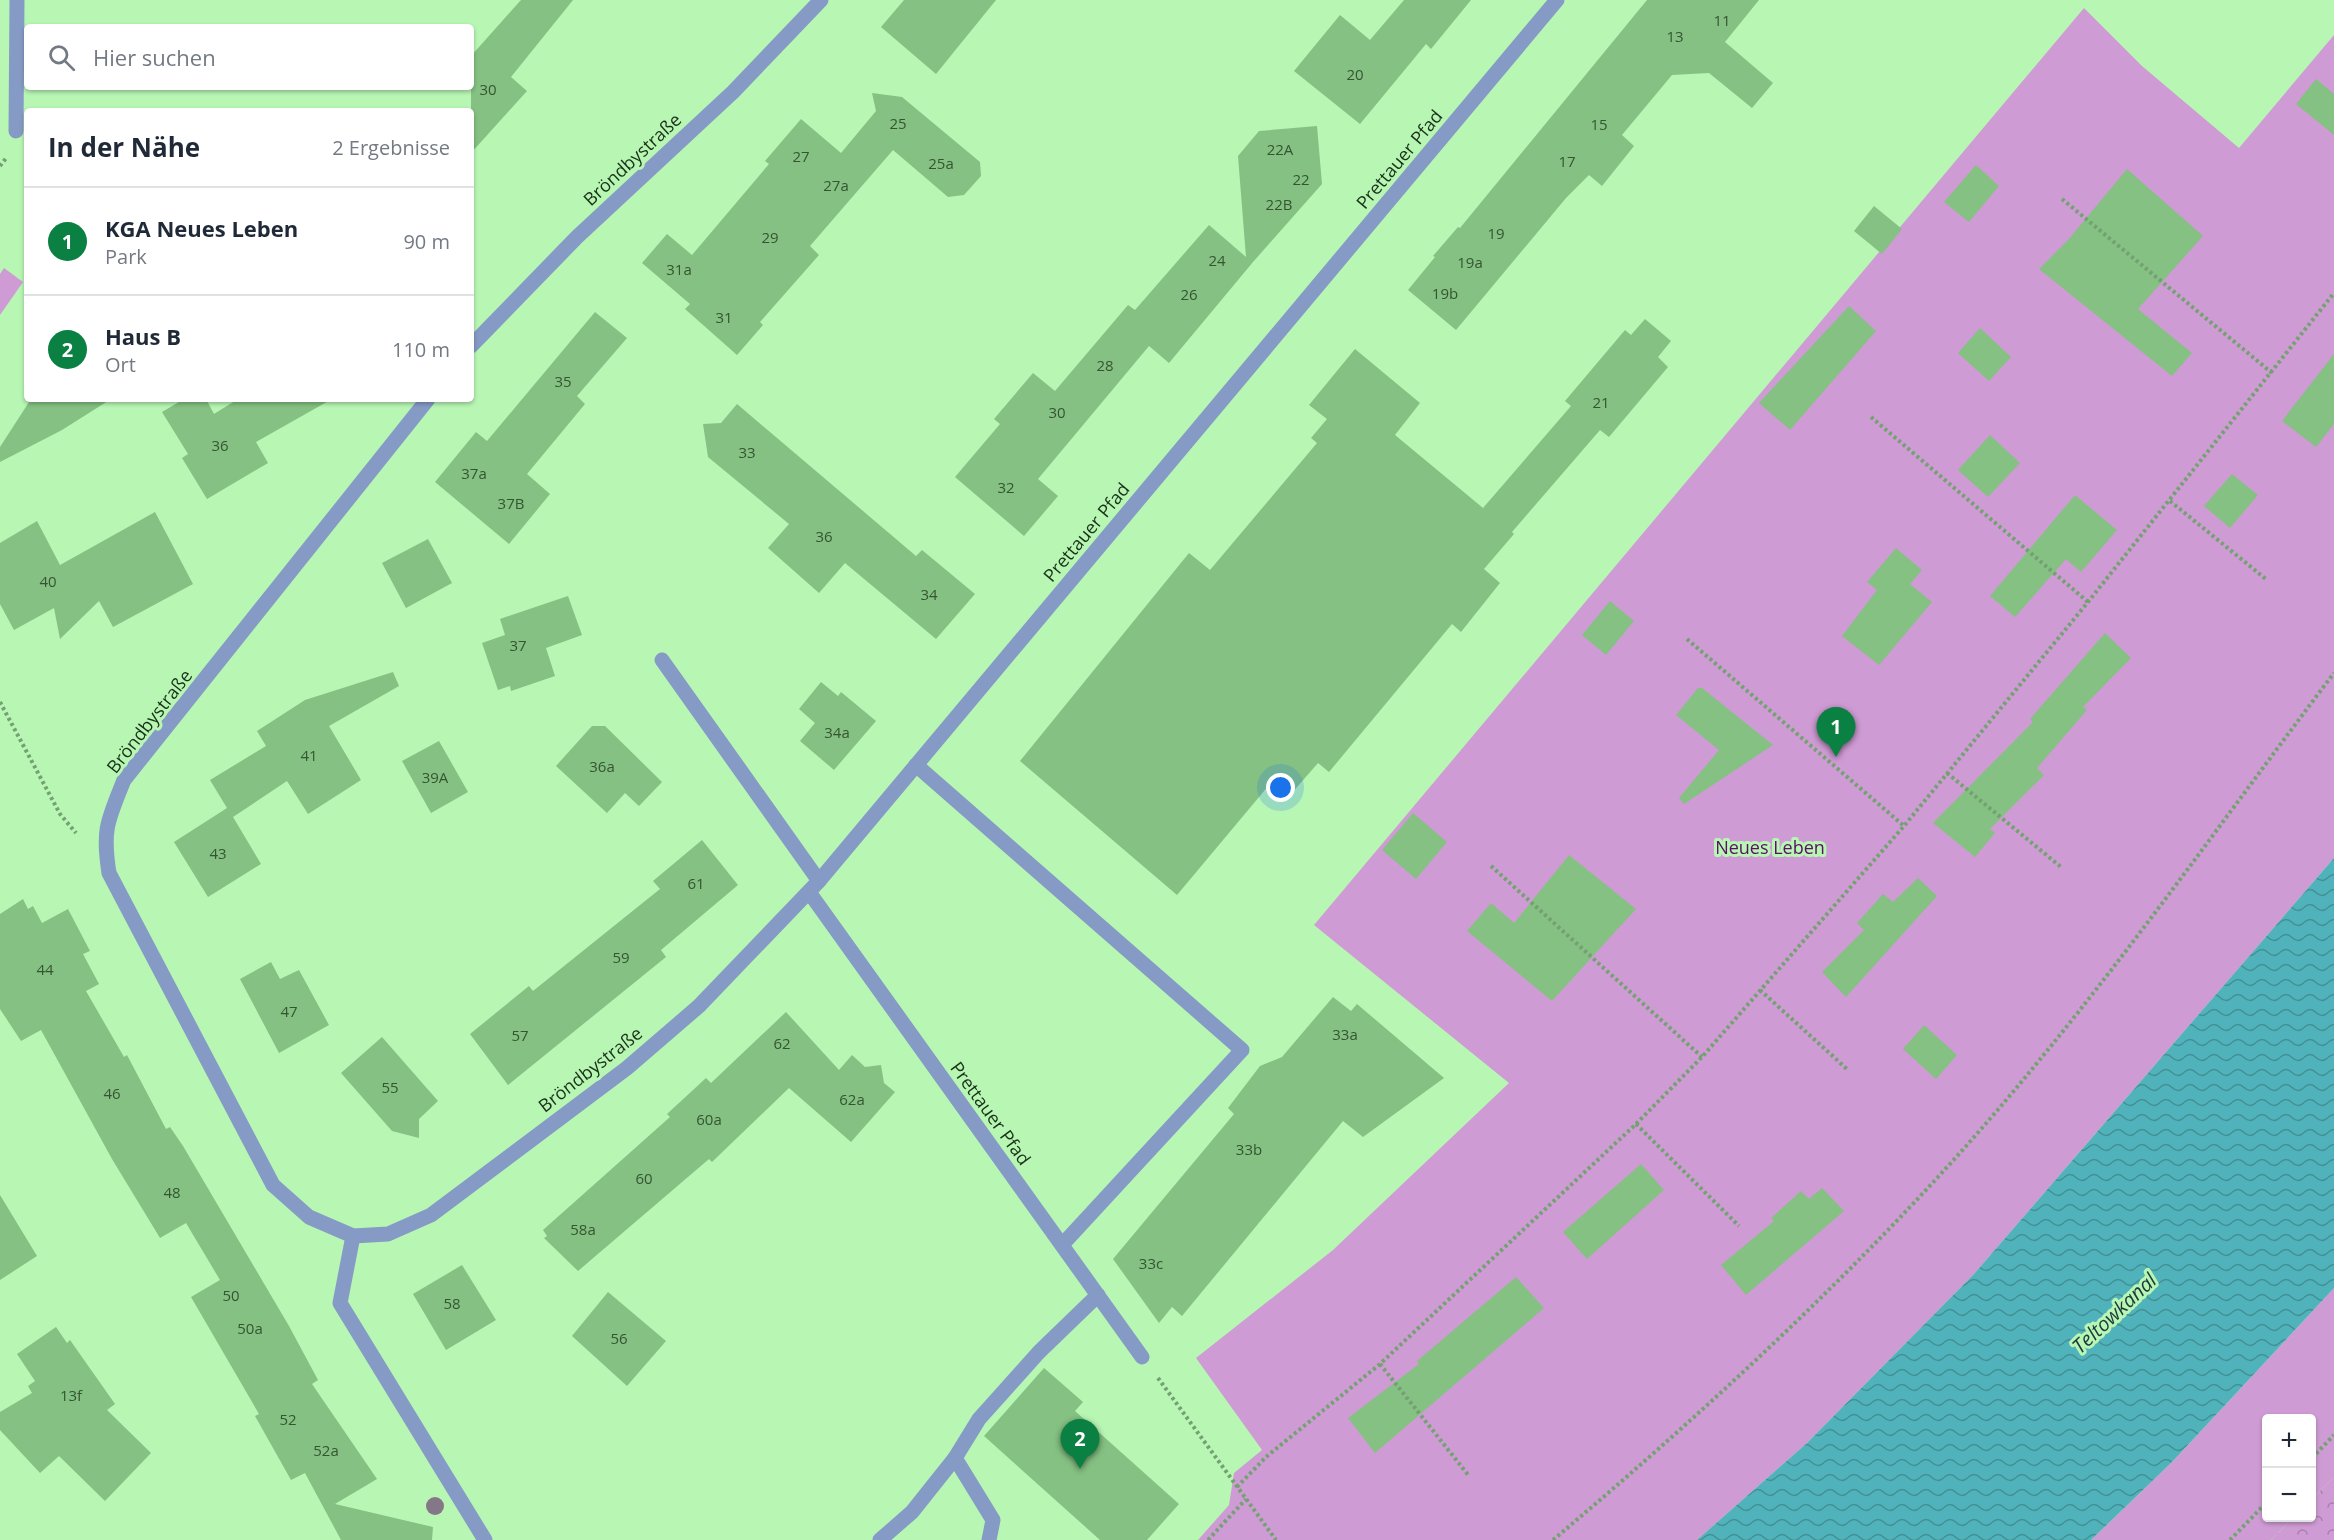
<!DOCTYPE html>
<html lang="de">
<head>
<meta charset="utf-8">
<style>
  body { margin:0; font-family:"Open Sans",sans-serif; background:#f2f2f3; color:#1f2937 }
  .controls { position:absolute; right:18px; bottom:18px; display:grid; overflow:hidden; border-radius:6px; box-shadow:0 2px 4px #0004 }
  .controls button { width:54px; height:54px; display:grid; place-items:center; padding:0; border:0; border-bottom:2px solid #e0e1e3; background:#fff; color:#1f2937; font:30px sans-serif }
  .you { position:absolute; left:1281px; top:788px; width:21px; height:21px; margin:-15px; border:4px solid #fff; border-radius:50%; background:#1a73e8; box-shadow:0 0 0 9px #1a73e833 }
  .badge { display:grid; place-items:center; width:39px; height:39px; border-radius:50%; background:#0b8043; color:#fff; font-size:20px; font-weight:700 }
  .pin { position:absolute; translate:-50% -50px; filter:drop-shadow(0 2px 3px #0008) }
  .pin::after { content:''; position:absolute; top:32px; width:21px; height:18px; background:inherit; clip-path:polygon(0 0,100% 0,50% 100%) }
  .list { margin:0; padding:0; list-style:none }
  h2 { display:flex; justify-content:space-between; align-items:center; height:78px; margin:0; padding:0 24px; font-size:26px }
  h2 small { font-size:20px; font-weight:400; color:#747a83 }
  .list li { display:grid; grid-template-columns:39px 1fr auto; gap:18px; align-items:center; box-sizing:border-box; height:108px; padding:0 24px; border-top:2px solid #e0e1e3 }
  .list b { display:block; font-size:22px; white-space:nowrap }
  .list p { margin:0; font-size:20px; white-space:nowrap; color:#747a83 }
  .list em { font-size:20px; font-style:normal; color:#747a83 }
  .icon { flex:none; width:33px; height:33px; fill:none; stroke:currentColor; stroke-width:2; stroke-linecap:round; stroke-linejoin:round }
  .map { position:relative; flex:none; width:2334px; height:1540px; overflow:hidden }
  .search { position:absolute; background:#fff; box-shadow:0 2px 4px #0004; left:24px; top:24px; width:450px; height:66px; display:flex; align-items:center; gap:15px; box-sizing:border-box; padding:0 21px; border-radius:6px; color:#747a83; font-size:22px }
  .panel { position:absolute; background:#fff; box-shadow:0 2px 4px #0004; left:24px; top:108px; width:450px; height:294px; border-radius:6px }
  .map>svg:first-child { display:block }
</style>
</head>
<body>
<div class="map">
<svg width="2334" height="1540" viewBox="0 0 2334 1540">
  <defs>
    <pattern id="forest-crowns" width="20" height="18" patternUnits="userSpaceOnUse" patternTransform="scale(1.5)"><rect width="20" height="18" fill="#cf9bd4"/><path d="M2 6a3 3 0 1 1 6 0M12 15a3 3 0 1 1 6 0" fill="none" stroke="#a77fab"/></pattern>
    <pattern id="water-waves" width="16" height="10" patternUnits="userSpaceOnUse" patternTransform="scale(1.5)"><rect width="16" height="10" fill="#50b2ba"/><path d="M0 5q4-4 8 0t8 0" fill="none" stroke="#429196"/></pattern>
  </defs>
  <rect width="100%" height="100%" fill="#b8f6b4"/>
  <g fill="#cf9bd4">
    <polygon points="2084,8 2142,66 2239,148 2334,35 2334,858 1974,1274 1807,1443 1697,1540 1198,1540 1229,1505 1234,1473 1262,1450 1196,1358 1333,1250 1509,1083 1314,925"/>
    <polygon points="4,268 23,282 0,315 0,274"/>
    <polygon points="2334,1288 2334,1477 2312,1499 2312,1418 2266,1418 2266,1518 2293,1518 2271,1540 2091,1540 2172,1462"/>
  </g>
  <polygon fill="url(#forest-crowns)" points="2334,1477 2334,1540 2271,1540 2293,1518 2312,1518 2312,1499"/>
  <polygon fill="url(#water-waves)" points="2334,858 2334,1288 2172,1462 2091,1540 1697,1540 1807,1443 1974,1274"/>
  <g fill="#85c182">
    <polygon points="521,0 573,0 511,77 527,91 471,153 471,56"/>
    <polygon points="904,0 996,0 936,74 881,27"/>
    <polygon points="1404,0 1471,0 1431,49 1426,44 1360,124 1294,71 1340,15 1370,40"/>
    <polygon points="1647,0 1759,0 1725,42 1773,83 1752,108 1709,73 1672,75 1622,135 1634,146 1602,186 1589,175 1566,198 1456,330 1408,290 1435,257 1433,256 1458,227 1460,228"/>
    <polygon points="2316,79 2334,94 2334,135 2296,104"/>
    <polygon points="872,93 902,97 980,162 981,176 964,195 948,197 893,150 810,246 819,255 760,322 763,325 737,355 685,309 690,304 642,263 667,234 692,255 769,164 765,161 801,119 841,153 876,111"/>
    <polygon points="1317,126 1322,184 1253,262 1169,363 1149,346 1038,479 1058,496 1024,536 955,477 1000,424 994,419 1033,373 1055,391 1128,305 1135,310 1209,225 1246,257 1238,156 1259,131"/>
    <polygon points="1976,165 1999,186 1969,222 1944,202"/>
    <polygon points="2127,169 2203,236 2138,309 2192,353 2172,376 2039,269 2068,240"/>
    <polygon points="1874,206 1902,229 1882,254 1854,231"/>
    <polygon points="1849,306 1876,331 1790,430 1759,403"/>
    <polygon points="595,312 627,338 577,396 585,404 527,474 550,494 509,544 435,482 476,432 487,441"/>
    <polygon points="1645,319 1671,341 1658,357 1668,367 1609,437 1600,430 1512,532 1514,534 1484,569 1500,583 1461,632 1452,624 1329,772 1318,763 1291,794 1274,779 1177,895 1020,761 1189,553 1210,570 1317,443 1311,438 1327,419 1309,405 1355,349 1420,403 1395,435 1483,508 1571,406 1565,401 1625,330 1631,335"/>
    <polygon points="1980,328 2011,357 1989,381 1958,353"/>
    <polygon points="2334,354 2334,424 2316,447 2282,421"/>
    <polygon points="31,399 111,399 62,430 0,462 0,447"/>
    <polygon points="184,399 206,399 214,414 238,399 332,399 256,442 268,463 207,499 182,458 188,454 162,412"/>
    <polygon points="737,404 916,556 922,550 975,594 936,639 845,563 819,593 768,548 789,524 708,457 703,424 721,423"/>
    <polygon points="1990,435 2020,463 1988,497 1958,470"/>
    <polygon points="2232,474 2258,495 2230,528 2204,506"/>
    <polygon points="2075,495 2117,530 2081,572 2066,559 2015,617 1990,596"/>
    <polygon points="155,512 193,584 113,627 99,601 60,639 54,608 14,630 0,604 0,543 37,521 60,565"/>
    <polygon points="428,539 452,583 406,608 382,563"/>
    <polygon points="1896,548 1922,570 1910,584 1932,602 1879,665 1842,636 1877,590 1867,582"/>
    <polygon points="568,596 582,635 546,648 555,676 511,691 510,686 498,690 482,643 505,635 500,619"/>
    <polygon points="1610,601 1634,621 1606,655 1582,635"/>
    <polygon points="2105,633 2131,658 2083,707 2087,710 2037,768 2044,775 1990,829 1995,833 1975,857 1933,823 2033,722 2030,719"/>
    <polygon points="393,672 399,686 329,726 361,780 308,814 287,781 233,817 261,864 208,897 174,842 227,808 210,780 266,746 257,731 305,700"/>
    <polygon points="821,682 838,696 841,692 876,721 834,770 800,741 815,723 799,709"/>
    <polygon points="1698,688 1702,688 1773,745 1684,804 1679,798 1719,750 1676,715"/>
    <polygon points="592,726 605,726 662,782 639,806 625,793 607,813 556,766"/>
    <polygon points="439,741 468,792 431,813 402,761"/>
    <polygon points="1413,813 1447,842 1416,879 1382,850"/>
    <polygon points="702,840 738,885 661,950 666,957 508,1085 470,1034 529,986 533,991 660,889 653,881"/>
    <polygon points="1569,855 1636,909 1552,1001 1467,931 1491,903 1514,923"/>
    <polygon points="1918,878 1937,896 1846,997 1822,972 1864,930 1857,923 1883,894 1893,902"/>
    <polygon points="23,899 28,909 33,906 42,923 68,909 90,951 83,954 99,984 86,991 124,1057 127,1055 166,1129 170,1127 183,1146 289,1326 318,1380 312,1384 377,1479 335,1504 433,1527 432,1540 341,1540 305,1473 291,1480 255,1416 259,1414 191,1297 220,1280 186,1223 160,1238 112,1159 41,1030 21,1041 0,1009 0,914"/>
    <polygon points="271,962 280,979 299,970 329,1025 279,1053 240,979"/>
    <polygon points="1333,997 1351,1011 1357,1004 1444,1078 1363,1137 1343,1121 1182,1316 1172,1307 1159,1323 1113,1259 1234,1114 1228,1108 1260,1066 1282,1057"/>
    <polygon points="786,1012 839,1070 852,1055 865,1067 881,1065 884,1083 895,1092 851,1142 789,1088 712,1162 709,1159 578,1271 544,1238 547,1236 543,1230 670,1117 667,1114 706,1078 711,1083"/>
    <polygon points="1924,1025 1957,1055 1936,1079 1903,1049"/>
    <polygon points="382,1037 438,1101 419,1119 419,1138 392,1131 341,1073"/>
    <polygon points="1641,1164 1664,1190 1587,1259 1563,1232"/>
    <polygon points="1822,1188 1844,1211 1746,1295 1721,1265 1774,1221 1771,1218 1801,1191 1809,1199"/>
    <polygon points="0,1195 37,1256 0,1280"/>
    <polygon points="462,1265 496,1320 446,1350 413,1294"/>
    <polygon points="1516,1277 1544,1308 1375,1453 1348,1418 1419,1364 1417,1361"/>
    <polygon points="608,1292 666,1341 627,1386 572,1336"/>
    <polygon points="56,1327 67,1343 70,1340 115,1404 107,1410 151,1453 105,1501 59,1456 40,1473 0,1430 0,1412 32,1393 28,1386 35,1381 17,1354"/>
    <polygon points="1044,1368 1083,1402 1075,1411 1179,1504 1147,1540 1100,1540 984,1436"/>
  </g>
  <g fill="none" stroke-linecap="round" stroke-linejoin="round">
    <g stroke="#73a171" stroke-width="4" stroke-dasharray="3 3" stroke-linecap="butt">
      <polyline points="0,166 7,157"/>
      <polyline points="2062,199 2272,373"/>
      <polyline points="1871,417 2088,602"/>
      <polyline points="2170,501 2267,580"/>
      <polyline points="1687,639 1904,826"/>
      <polyline points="0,702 60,814 76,833"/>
      <polyline points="1947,773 2061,867"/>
      <polyline points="1491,866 1702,1057"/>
      <polyline points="1760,990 1848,1070"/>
      <polyline points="1636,1124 1739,1226"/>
      <polyline points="1380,1364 1469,1476"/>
      <polyline points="1158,1378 1276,1540"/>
      <polyline points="2312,1458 2334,1435"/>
      <polyline points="1237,1487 1266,1457 1380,1364 1636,1124 1702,1057 1904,826 2088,602 2334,293"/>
      <polyline points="1208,1540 1246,1499"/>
      <path d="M1553 1540C1688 1426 1818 1307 1938 1177 2083 1020 2205 843 2334 673"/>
      <polyline points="2230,1540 2266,1503"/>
    </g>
    <g stroke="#859bc6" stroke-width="15">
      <polyline points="16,131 17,0"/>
      <polyline points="662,660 819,881"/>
      <polyline points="916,765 1242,1050 1062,1245"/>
      <polyline points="809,892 1142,1357"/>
      <polyline points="353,1236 340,1303 485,1540"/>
      <polyline points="955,1458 993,1520 989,1540"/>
      <polyline points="880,1540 912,1512 955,1458 979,1419 1039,1352 1098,1295"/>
    </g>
    <g stroke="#859bc6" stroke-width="15">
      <polyline points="471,346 577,237 733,92 821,0"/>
      <path d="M428 399 124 780C108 820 102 829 109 873L273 1185 309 1217 353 1236 388 1234 431 1215 627 1068 699 1006 819 881 1557 0"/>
    </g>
  </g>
  <circle fill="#847787" cx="435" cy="1506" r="9"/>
  <g text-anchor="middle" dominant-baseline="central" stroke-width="6" stroke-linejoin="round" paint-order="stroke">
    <g font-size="15" fill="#345532">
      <text x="1722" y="20">11</text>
      <text x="1675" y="36">13</text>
      <text x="1355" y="74">20</text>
      <text x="488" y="89">30</text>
      <text x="898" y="123">25</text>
      <text x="1599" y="124">15</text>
      <text x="1280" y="149">22A</text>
      <text x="801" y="156">27</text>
      <text x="1567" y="161">17</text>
      <text x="941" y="163">25a</text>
      <text x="1301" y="179">22</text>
      <text x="836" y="185">27a</text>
      <text x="1279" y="204">22B</text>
      <text x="1496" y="233">19</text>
      <text x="770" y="237">29</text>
      <text x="1217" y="260">24</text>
      <text x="1470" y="262">19a</text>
      <text x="679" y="269">31a</text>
      <text x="1445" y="293">19b</text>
      <text x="1189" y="294">26</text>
      <text x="724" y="317">31</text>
      <text x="1105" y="365">28</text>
      <text x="563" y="381">35</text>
      <text x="1601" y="402">21</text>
      <text x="1057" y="412">30</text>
      <text x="220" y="445">36</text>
      <text x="747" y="452">33</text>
      <text x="474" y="473">37a</text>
      <text x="1006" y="487">32</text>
      <text x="511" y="503">37B</text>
      <text x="824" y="536">36</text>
      <text x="48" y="581">40</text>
      <text x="929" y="594">34</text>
      <text x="518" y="645">37</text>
      <text x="837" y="732">34a</text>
      <text x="309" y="755">41</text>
      <text x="602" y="766">36a</text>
      <text x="435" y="777">39A</text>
      <text x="218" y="853">43</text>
      <text x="696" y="883">61</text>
      <text x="621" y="957">59</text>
      <text x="45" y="969">44</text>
      <text x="289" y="1011">47</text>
      <text x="1345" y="1034">33a</text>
      <text x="520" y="1035">57</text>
      <text x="782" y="1043">62</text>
      <text x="390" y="1087">55</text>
      <text x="112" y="1093">46</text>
      <text x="852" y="1099">62a</text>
      <text x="709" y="1119">60a</text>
      <text x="1249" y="1149">33b</text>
      <text x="644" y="1178">60</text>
      <text x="172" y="1192">48</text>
      <text x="583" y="1229">58a</text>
      <text x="1151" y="1263">33c</text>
      <text x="231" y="1295">50</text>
      <text x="452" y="1303">58</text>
      <text x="250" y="1328">50a</text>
      <text x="619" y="1338">56</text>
      <text x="71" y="1395">13f</text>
      <text x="288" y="1419">52</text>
      <text x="326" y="1450">52a</text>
    </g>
    <g font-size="18" fill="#193118" stroke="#b8f6b4">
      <text transform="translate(632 159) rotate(-43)">Bröndbystraße</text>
      <text transform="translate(1399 159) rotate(-50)">Prettauer Pfad</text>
      <text transform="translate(1086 532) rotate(-50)">Prettauer Pfad</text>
      <text transform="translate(149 721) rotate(-52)">Bröndbystraße</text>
      <text transform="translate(590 1069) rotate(-38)">Bröndbystraße</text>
      <text transform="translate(991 1113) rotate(54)">Prettauer Pfad</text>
    </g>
    <g font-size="18" fill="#5a0f63" stroke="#b8f6b4">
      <text x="1770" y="847">Neues Leben</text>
    </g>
    <g font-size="20" font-style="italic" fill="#1c3a3d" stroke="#b8f6b4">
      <text transform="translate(2114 1313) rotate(-43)">Teltowkanal</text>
    </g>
  </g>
</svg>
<div class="controls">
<button>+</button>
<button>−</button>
</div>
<div class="you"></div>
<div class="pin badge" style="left:1836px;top:757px">1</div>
<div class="pin badge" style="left:1080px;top:1469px">2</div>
<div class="search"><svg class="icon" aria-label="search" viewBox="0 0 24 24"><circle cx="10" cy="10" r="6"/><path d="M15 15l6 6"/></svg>Hier suchen</div>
<section class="panel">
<h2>In der Nähe<small>2 Ergebnisse</small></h2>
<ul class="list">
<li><span class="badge">1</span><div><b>KGA Neues Leben</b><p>Park</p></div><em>90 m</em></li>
<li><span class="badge">2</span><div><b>Haus B</b><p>Ort</p></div><em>110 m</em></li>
</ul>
</section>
</div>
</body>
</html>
